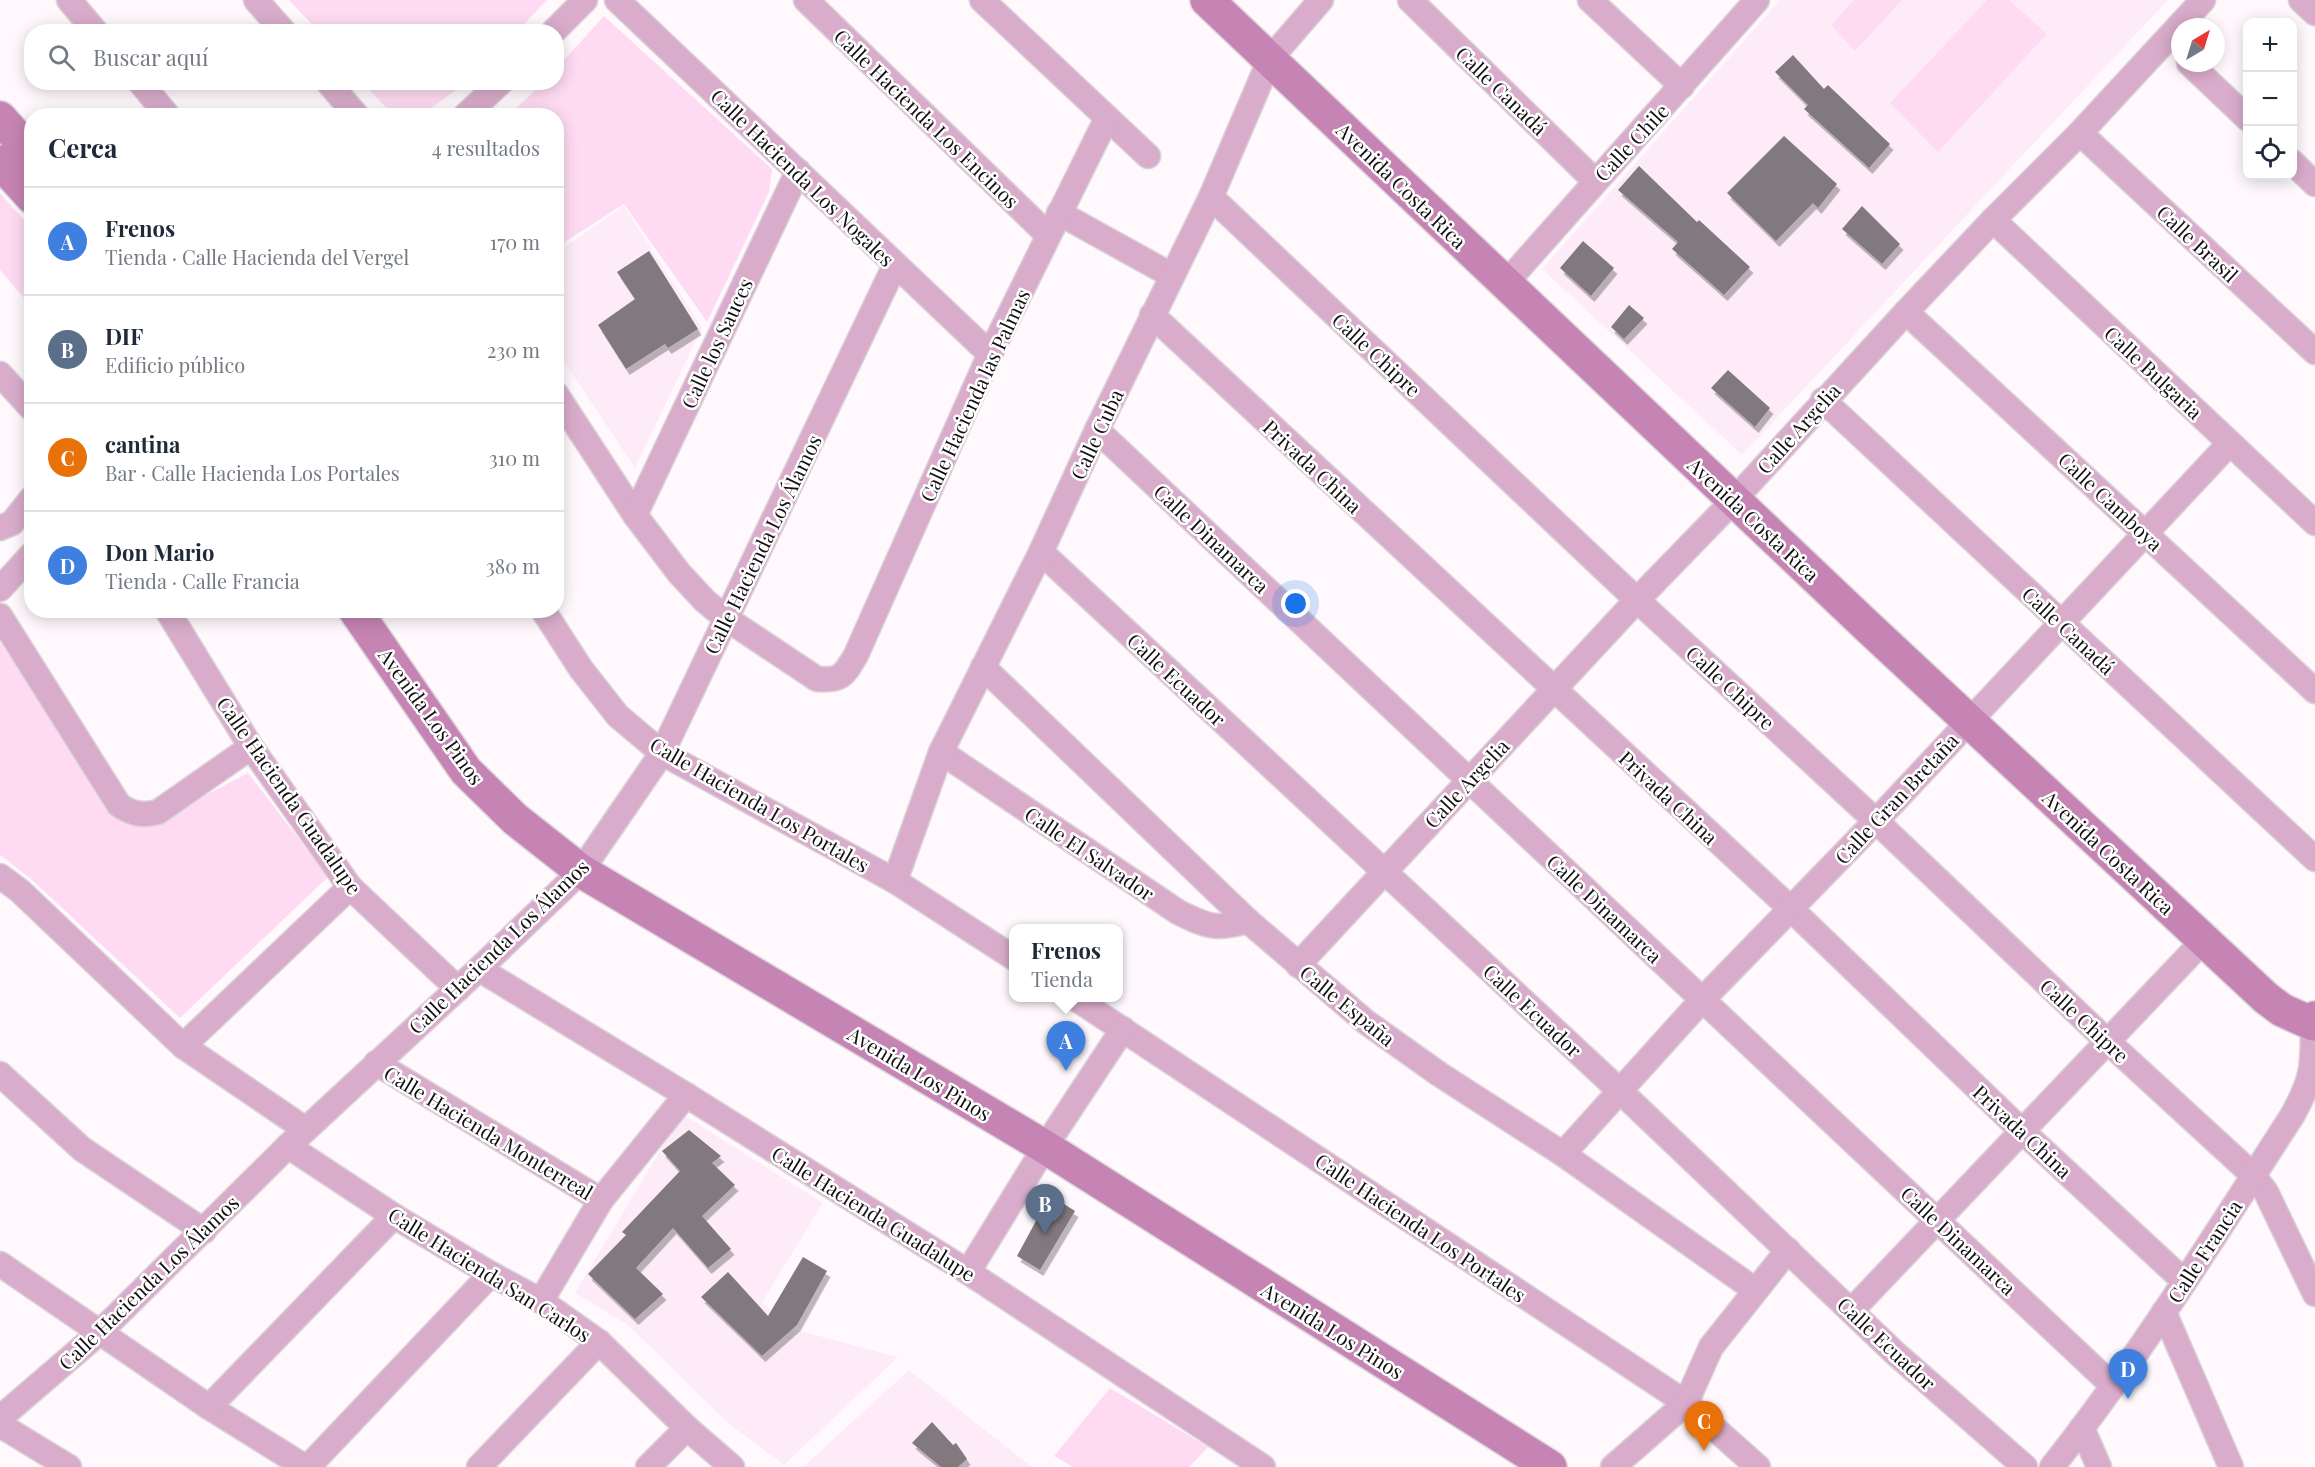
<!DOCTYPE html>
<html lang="es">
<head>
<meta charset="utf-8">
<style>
  body { margin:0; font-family:"Playfair Display",serif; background:#f2f2f3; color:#1f2937 }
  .controls { position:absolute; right:18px; top:18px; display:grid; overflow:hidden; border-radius:12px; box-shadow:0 3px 15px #0003 }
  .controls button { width:54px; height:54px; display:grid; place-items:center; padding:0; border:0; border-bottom:2px solid #e0e1e3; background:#fff; color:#1f2937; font:30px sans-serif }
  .compass { position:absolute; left:2171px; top:18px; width:54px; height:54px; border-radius:50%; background:#fff; box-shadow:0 3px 15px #0003; rotate:38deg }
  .you { position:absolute; left:1296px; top:604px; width:21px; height:21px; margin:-15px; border:4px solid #fff; border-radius:50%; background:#1a73e8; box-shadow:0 0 0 9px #1a73e833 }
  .badge { display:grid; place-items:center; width:39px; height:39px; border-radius:50%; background:#2563eb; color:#fff; font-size:20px; font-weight:700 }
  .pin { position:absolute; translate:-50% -50px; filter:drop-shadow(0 2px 3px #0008) }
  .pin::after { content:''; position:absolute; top:32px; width:21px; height:18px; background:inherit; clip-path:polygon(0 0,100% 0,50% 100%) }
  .popup { position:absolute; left:1009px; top:924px; width:114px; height:78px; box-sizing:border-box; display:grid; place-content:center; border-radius:12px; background:#fff; filter:drop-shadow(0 2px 4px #0005); font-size:20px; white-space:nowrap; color:#747a83 }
  .popup b { font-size:22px; color:#1f2937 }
  .popup::after { content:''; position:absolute; left:50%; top:100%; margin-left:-12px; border:12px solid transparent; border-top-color:#fff }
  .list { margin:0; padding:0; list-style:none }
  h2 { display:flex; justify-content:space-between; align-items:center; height:78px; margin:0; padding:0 24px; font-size:26px }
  h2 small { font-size:20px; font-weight:400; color:#747a83 }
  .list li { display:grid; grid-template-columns:39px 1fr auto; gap:18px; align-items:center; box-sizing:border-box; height:108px; padding:0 24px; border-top:2px solid #e0e1e3 }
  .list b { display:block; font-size:22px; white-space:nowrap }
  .list p { margin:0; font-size:20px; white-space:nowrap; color:#747a83 }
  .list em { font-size:20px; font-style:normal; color:#747a83 }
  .icon { flex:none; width:33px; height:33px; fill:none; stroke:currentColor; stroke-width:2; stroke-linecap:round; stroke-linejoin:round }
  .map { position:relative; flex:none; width:2315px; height:1467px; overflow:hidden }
  .search { position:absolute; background:#fff; box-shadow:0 3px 15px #0003; left:24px; top:24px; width:540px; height:66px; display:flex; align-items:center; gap:15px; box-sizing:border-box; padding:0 21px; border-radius:24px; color:#747a83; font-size:22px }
  .panel { position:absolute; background:#fff; box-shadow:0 3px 15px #0003; left:24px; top:108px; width:540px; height:510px; border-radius:24px }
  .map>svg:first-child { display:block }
</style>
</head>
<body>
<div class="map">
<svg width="2315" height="1467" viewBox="0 0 2315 1467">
  <defs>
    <filter id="shadow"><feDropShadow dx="3.5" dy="6" stdDeviation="0" flood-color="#0004"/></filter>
  </defs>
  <rect width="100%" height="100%" fill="#fff9fd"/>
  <g fill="#fdecf7">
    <polygon points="1780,0 2168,0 1742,455 1542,269"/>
    <polygon points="624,206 702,328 635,468 557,351 556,253"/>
    <polygon points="682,1114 823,1203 762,1302 789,1328 898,1357 784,1465 729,1424 628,1325 575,1293"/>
    <polygon points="909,1370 1032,1467 803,1467"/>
  </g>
  <g fill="#fedbf3">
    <polygon points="289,0 547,0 516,32 318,31"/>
    <polygon points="1854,0 1902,0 1855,51 1831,25"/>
    <polygon points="1987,0 2009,0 2047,34 1938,152 1890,103"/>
    <polygon points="604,16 772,169 769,192 707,322 624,204 557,247 556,116 509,115 543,83 556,82 557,68"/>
    <polygon points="363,83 465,83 422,115 393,115"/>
    <polygon points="0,193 31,228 31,306 0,270"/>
    <polygon points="0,642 115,815 134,824 158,825 189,804 248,773 328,877 180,1018 31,879 0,855"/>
    <polygon points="1110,1388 1208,1447 1189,1467 1073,1467 1054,1456"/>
  </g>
  <g fill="#81797e" filter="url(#shadow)">
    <polygon points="1793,55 1824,89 1828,85 1890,144 1869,168 1804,109 1808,105 1775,72"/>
    <polygon points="1784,136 1837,184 1818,208 1813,203 1776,241 1727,193"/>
    <polygon points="1639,166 1697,222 1699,220 1750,267 1724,295 1672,249 1678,242 1618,190"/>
    <polygon points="1862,206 1900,244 1882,264 1842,229"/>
    <polygon points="1583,241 1614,268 1591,296 1560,268"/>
    <polygon points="649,251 698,329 668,348 665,344 626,369 598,325 635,299 617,272"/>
    <polygon points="1629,305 1644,318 1624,339 1611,327"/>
    <polygon points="1728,370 1770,408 1755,427 1711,388"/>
    <polygon points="689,1130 721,1156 712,1163 735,1185 702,1216 731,1249 708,1268 673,1228 636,1268 663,1294 635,1319 588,1274 626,1235 622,1232 680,1171 662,1151"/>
    <polygon points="1050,1195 1075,1211 1040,1270 1017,1256"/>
    <polygon points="803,1257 827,1271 797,1325 762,1356 701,1297 728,1272 768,1316"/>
    <polygon points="932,1422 953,1445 956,1443 967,1459 958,1467 941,1467 912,1443"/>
  </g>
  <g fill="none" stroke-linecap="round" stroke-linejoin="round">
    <g stroke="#d9d4d7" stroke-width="27">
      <g id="street">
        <polyline points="69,0 96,32"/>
        <polyline points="256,0 284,32"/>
        <polyline points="617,0 990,354"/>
        <polyline points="806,0 1048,235"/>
        <polyline points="982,0 1148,156"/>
        <polyline points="1410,0 1595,181"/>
        <polyline points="1590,0 1682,86"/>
        <polyline points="2301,0 2315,13"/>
        <polyline points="553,32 585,0"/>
        <polyline points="2189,63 2248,119"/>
        <polyline points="140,82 168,116"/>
        <polyline points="328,82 357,116"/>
        <polyline points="465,116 501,82"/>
        <polyline points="2080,133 2315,352"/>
        <polyline points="2292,162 2315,184"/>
        <polyline points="1211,197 1637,600 1876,821 2107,1041 2253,1175 2266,1192 2315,1294"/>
        <polyline points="1059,213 1171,275"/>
        <polyline points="1993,220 2315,523"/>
        <polyline points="1505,284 1757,0"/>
        <polyline points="1906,312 2315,691"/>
        <polyline points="1152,315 1791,909 2022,1131 2184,1281"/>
        <polyline points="0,374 32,409"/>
        <path d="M556 394 635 515 679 573 705 601 727 619 817 679C842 681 844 675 856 655L990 354 1107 118"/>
        <polyline points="1823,400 2315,859"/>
        <polyline points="1097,430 2113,1386"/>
        <polyline points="635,515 798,171"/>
        <polyline points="0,528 12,523 32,498"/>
        <polyline points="1041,552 1620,1091 1896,1354 2025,1467"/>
        <polyline points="0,589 32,554"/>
        <polyline points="167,610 251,747 350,887 458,989"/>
        <polyline points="543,610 581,669 618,716 662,753 895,881 1014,958"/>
        <path d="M0 616 119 805C132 814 143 816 158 812L251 747"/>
        <polyline points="983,667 1248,921 1366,1022 1439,1074 1563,1154 1755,1290"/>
        <path d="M941 752 1178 912C1208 927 1216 930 1248 921"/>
        <polyline points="0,876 20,891 183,1046 305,1129"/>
        <polyline points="895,881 941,752 1041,552 1097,430 1211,197 1270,59 1321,0"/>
        <polyline points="1298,965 1637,600 1734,500 1906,312 1993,220 2080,133 2203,0"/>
        <polyline points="479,969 686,1095 968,1272 1263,1467"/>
        <polyline points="1075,998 1686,1403 1758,1467"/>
        <polyline points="183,1046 350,887"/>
        <polyline points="376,1063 601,1200"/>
        <polyline points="0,1074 82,1149 204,1231"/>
        <polyline points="288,1146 394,1216 491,1274 541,1301 599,1342 687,1428 732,1467"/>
        <polyline points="1563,1154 1702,1000 1876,821 2230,443"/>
        <polyline points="0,1264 209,1407 305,1467"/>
        <polyline points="968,1272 1045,1147 1123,1029"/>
        <polyline points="541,1301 601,1200 686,1095"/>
        <polyline points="1852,1310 2204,940"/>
        <polyline points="2164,1312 2231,1467"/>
        <polyline points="209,1407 394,1216"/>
        <polyline points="0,1418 99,1333 288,1146 479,969 581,871 662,753 895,265"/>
        <polyline points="0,1425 69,1467"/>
        <polyline points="2082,1428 2099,1467"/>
        <polyline points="308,1467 491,1274"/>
        <polyline points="479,1467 599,1342"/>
        <polyline points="648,1467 687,1428"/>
        <polyline points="1613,1467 1686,1403 1711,1347 1788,1250"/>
        <path d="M2052 1467C2140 1356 2215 1235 2292 1116 2313 1079 2313 1066 2313 1024L2315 1025"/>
      </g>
    </g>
    <g stroke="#d9d4d7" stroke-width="36">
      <g id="secondary">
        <polyline points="1207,0 1868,627 2266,998 2282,1010 2313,1024 2315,1018"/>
        <polyline points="0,118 32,154"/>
        <polyline points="0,162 32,197"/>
        <polyline points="355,610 466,771 515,819 581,871 1045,1147 1550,1467"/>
      </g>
    </g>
    <use href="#street" stroke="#d9accb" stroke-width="24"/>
    <use href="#secondary" stroke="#c584b3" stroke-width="33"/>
  </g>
  <g text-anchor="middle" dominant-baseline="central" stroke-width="5" stroke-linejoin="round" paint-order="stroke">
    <g font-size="20" fill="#131012" stroke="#fff">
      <text transform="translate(1502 90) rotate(44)">Calle Canadá</text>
      <text transform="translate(927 118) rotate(44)">Calle Hacienda Los Encinos</text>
      <text transform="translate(1631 142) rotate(-47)">Calle Chile</text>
      <text transform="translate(803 177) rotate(44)">Calle Hacienda Los Nogales</text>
      <text transform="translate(1402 185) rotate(44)">Avenida Costa Rica</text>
      <text transform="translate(2198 243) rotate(43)">Calle Brasil</text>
      <text transform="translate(716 343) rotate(-65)">Calle los Sauces</text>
      <text transform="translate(1377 354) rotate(43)">Calle Chipre</text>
      <text transform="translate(2154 372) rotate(43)">Calle Bulgaria</text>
      <text transform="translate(974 395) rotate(-65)">Calle Hacienda las Palmas</text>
      <text transform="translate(1798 428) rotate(-48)">Calle Argelia</text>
      <text transform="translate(1096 434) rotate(-65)">Calle Cuba</text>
      <text transform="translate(1313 466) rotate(43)">Privada China</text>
      <text transform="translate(2111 501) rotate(43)">Calle Camboya</text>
      <text transform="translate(1754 519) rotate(43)">Avenida Costa Rica</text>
      <text transform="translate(1212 538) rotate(43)">Calle Dinamarca</text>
      <text transform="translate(762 544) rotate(-64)">Calle Hacienda Los Álamos</text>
      <text transform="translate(2069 630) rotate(43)">Calle Canadá</text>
      <text transform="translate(1177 679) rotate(43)">Calle Ecuador</text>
      <text transform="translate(1731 687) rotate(43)">Calle Chipre</text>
      <text transform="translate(432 716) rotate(54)">Avenida Los Pinos</text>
      <text transform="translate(1466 783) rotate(-47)">Calle Argelia</text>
      <text transform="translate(290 795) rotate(55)">Calle Hacienda Guadalupe</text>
      <text transform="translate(1669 797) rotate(43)">Privada China</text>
      <text transform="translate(1896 798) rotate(-47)">Calle Gran Bretaña</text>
      <text transform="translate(760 804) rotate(30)">Calle Hacienda Los Portales</text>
      <text transform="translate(2109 852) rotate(43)">Avenida Costa Rica</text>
      <text transform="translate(1090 853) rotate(34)">Calle El Salvador</text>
      <text transform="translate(1605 908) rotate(43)">Calle Dinamarca</text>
      <text transform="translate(498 946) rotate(-44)">Calle Hacienda Los Álamos</text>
      <text transform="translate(1348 1005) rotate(39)">Calle España</text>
      <text transform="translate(1533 1010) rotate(43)">Calle Ecuador</text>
      <text transform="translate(2085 1020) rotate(43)">Calle Chipre</text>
      <text transform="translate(920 1073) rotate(31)">Avenida Los Pinos</text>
      <text transform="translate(2023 1131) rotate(43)">Privada China</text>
      <text transform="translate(489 1132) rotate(31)">Calle Hacienda Monterreal</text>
      <text transform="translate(874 1213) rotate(32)">Calle Hacienda Guadalupe</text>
      <text transform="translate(1421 1227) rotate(34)">Calle Hacienda Los Portales</text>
      <text transform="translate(1959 1240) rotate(43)">Calle Dinamarca</text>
      <text transform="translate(2204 1251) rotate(-57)">Calle Francia</text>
      <text transform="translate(490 1274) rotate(32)">Calle Hacienda San Carlos</text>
      <text transform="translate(148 1282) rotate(-44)">Calle Hacienda Los Álamos</text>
      <text transform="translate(1333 1330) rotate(32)">Avenida Los Pinos</text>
      <text transform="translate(1887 1343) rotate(43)">Calle Ecuador</text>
    </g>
  </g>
</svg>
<div class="controls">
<button>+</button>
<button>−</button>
<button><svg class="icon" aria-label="locate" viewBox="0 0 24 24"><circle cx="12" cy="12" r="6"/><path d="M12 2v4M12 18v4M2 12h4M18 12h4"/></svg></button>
</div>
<svg class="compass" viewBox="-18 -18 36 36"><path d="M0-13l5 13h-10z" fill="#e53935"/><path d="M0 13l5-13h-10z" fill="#747a83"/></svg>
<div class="you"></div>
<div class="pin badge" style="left:1066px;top:1071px;background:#3f7fe0">A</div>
<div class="popup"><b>Frenos</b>Tienda</div>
<div class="pin badge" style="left:1045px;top:1234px;background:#5c6f8a">B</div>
<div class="pin badge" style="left:1704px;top:1451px;background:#e8710a">C</div>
<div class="pin badge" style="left:2128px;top:1399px;background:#3f7fe0">D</div>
<div class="search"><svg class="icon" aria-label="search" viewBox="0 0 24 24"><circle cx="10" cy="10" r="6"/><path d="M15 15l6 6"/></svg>Buscar aquí</div>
<section class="panel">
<h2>Cerca<small>4 resultados</small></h2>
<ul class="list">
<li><span class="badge" style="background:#3f7fe0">A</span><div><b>Frenos</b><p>Tienda · Calle Hacienda del Vergel</p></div><em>170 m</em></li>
<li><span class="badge" style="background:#5c6f8a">B</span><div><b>DIF</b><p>Edificio público</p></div><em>230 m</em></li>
<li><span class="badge" style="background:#e8710a">C</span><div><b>cantina</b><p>Bar · Calle Hacienda Los Portales</p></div><em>310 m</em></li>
<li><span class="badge" style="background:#3f7fe0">D</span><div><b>Don Mario</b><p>Tienda · Calle Francia</p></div><em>380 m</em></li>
</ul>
</section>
</div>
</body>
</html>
